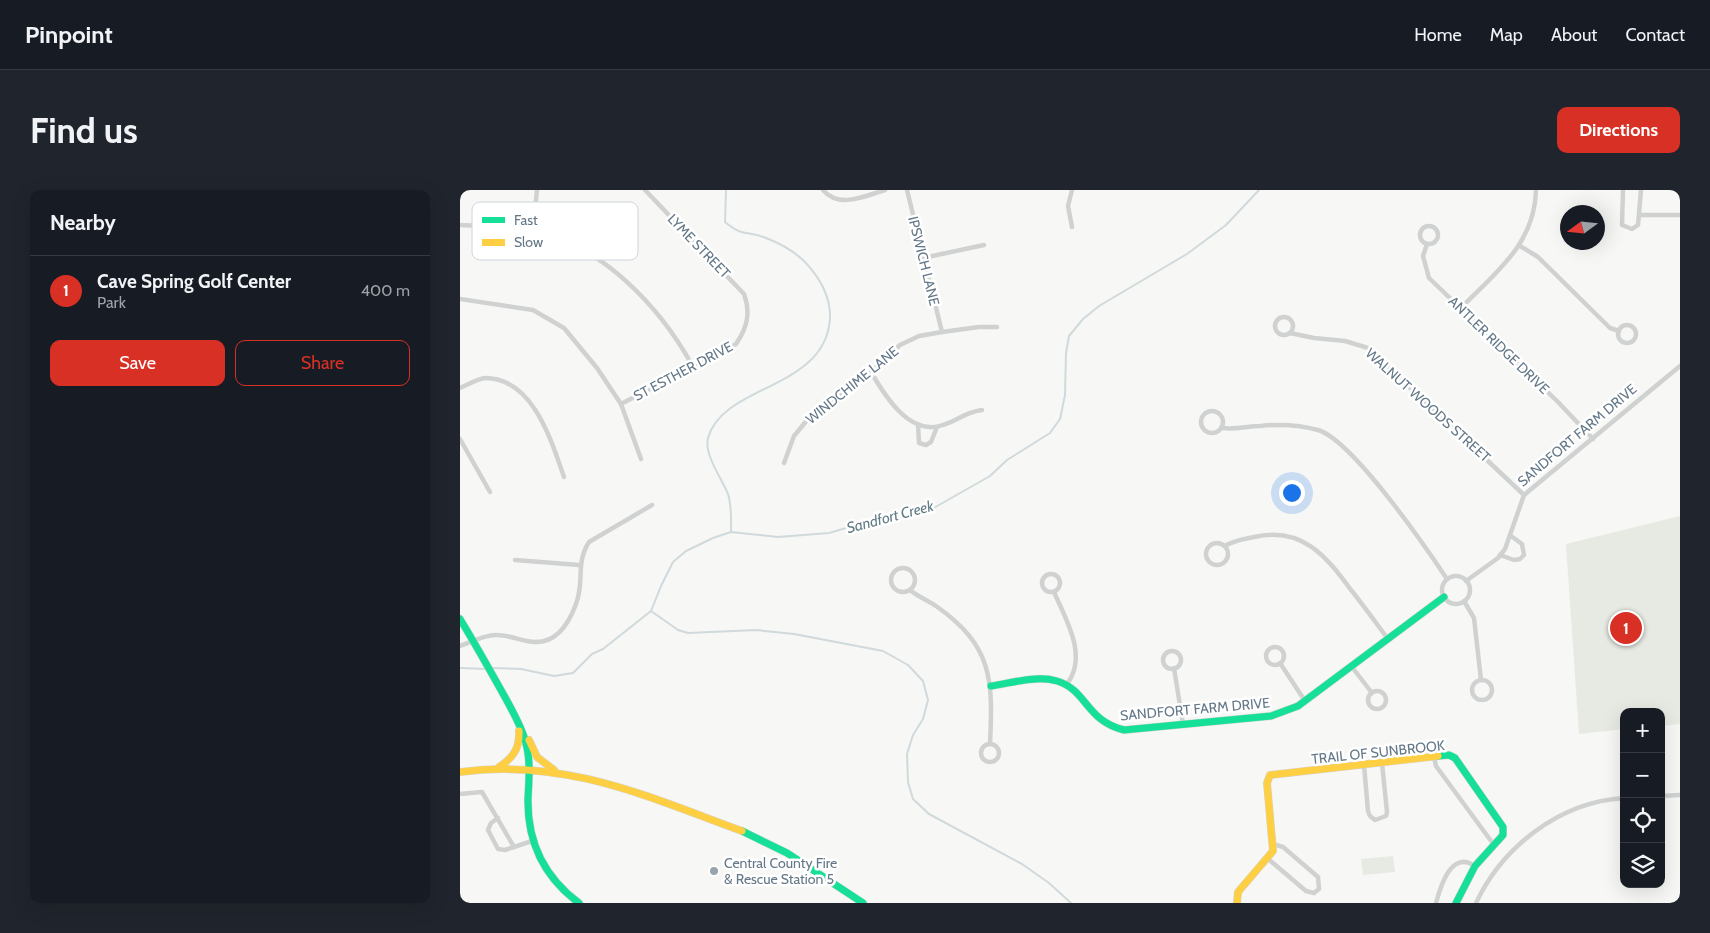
<!DOCTYPE html>
<html lang="en">
<head>
<meta charset="utf-8">
<style>
  body { margin:0; font-family:Cabin,sans-serif; background:#20242c; color:#f1f3f6 }
  .controls { position:absolute; right:15px; bottom:15px; display:grid; overflow:hidden; border-radius:10px; box-shadow:0 5px 20px #0002 }
  .controls button { width:45px; height:45px; display:grid; place-items:center; padding:0; border:0; border-bottom:1px solid #363941; background:#171b24; color:#f1f3f6; font:25px sans-serif }
  .compass { position:absolute; left:1100px; top:15px; width:45px; height:45px; border-radius:50%; background:#171b24; box-shadow:0 5px 20px #0002; rotate:255deg }
  .you { position:absolute; left:831px; top:302px; width:18px; height:18px; margin:-12px; border:4px solid #fff; border-radius:50%; background:#1a73e8; box-shadow:0 0 0 8px #1a73e833 }
  .badge { display:grid; place-items:center; width:32px; height:32px; border-radius:50%; background:#d93025; color:#fff; font-size:16px; font-weight:700 }
  .pin { position:absolute; translate:-50% -50%; border:2px solid #fff; box-shadow:0 1px 5px #0006 }
  .list { margin:0; padding:0; list-style:none }
  h2 { display:flex; justify-content:space-between; align-items:center; height:65px; margin:0; padding:0 20px; font-size:21px }
  h2 small { font-size:16px; font-weight:400; color:#9ea1a6 }
  .list li { display:grid; grid-template-columns:32px 1fr auto; gap:15px; align-items:center; box-sizing:border-box; height:70px; padding:0 20px; border-top:1px solid #363941 }
  .list b { display:block; font-size:19px; white-space:nowrap }
  .list p { margin:0; font-size:16px; white-space:nowrap; color:#9ea1a6 }
  .list em { font-size:16px; font-style:normal; color:#9ea1a6 }
  .actions { display:flex; gap:10px; padding:15px 20px }
  .actions a { flex:1; padding:11px 0; border:1px solid #d93025; border-radius:10px; text-align:center; font-size:18px; color:#d93025 }
  .actions .main { background:#d93025; color:#fff }
  .icon { flex:none; width:28px; height:28px; fill:none; stroke:currentColor; stroke-width:2; stroke-linecap:round; stroke-linejoin:round }
  .map { position:relative; flex:none; width:1220px; height:713px; overflow:hidden; border-radius:10px }
  header { display:flex; align-items:center; gap:30px; box-sizing:border-box; height:70px; padding:0 25px; background:#171b24; border-bottom:1px solid #363941 }
  header strong { font-size:24px }
  nav { display:flex; gap:28px; margin-inline-start:auto; font-size:18px }
  .intro { display:flex; align-items:center; justify-content:space-between; box-sizing:border-box; height:120px; padding:0 30px }
  h1 { margin:0; font-size:35px }
  .button { padding:12px 22px; border-radius:10px; background:#d93025; color:#fff; font-size:18px; font-weight:700 }
  main { display:flex; gap:30px; padding:0 30px }
  aside { flex:1; background:#171b24; border-radius:10px; box-shadow:0 5px 20px #0002 }
  .map>svg:first-child { display:block }
</style>
</head>
<body>
<header>
<strong>Pinpoint</strong>
<nav><a>Home</a><a>Map</a><a>About</a><a>Contact</a></nav>
</header>
<div class="intro"><h1>Find us</h1><a class="button">Directions</a></div>
<main>
<aside>
<h2>Nearby<small></small></h2>
<ul class="list">
<li><span class="badge">1</span><div><b>Cave Spring Golf Center</b><p>Park</p></div><em>400 m</em></li>
</ul>
<div class="actions"><a class="main">Save</a><a>Share</a></div>
</aside>
<div class="map">
<svg width="1220" height="713" viewBox="0 0 1220 713">
  <rect width="100%" height="100%" fill="#f7f7f5"/>
  <g fill="#e6eae3">
    <polygon points="1220,326 1220,534 1201,536 1201,522 1164,522 1164,539 1119,544 1106,354"/>
    <polygon points="933,666 935,682 903,685 901,669"/>
  </g>
  <g fill="none" stroke-linecap="round" stroke-linejoin="round">
    <g stroke="#d0d9dc" stroke-width="2">
      <path d="M266 0 265 32C284 48 287 40 306 48 319 53 335 62 345 72 360 88 371 107 370 129 365 200 263 194 248 248 244 265 262 289 268 304 272 317 271 329 271 342"/>
      <polyline points="191,421 218,440 228,443 296,440 334,444 423,461 448,475 463,491 468,510 463,529 453,545 447,564 448,592 453,609 469,624 562,674 589,693 611,713"/>
      <polyline points="0,478 27,479"/>
      <polyline points="32,478 61,479 94,486 113,483 132,464 143,459 191,421 201,396 213,372 226,361 253,348 271,342 318,347 369,343 403,333 443,327 472,319 530,286 547,270 590,243 600,229 605,205 606,163 609,146 623,129 639,116 727,64 766,35 799,0"/>
    </g>
    <g stroke="#d3d5d5" stroke-width="8">
      <g id="fast">
        <path d="M0 429C16 455 31 482 46 509 53 522 61 536 65 550 71 569 69 589 68 608 67 652 84 687 119 713"/>
        <path d="M531 496C552 493 576 485 597 491 627 500 626 531 664 540L811 526 838 516 984 407"/>
        <polyline points="978,566 989,565 995,568 1043,637 1043,645 1015,676 996,713"/>
        <polyline points="282,641 327,663 403,713"/>
      </g>
    </g>
    <g stroke="#d3d5d5" stroke-width="8">
      <g id="slow">
        <polyline points="69,550 77,567 94,580"/>
        <path d="M39 577C53 568 60 558 59 541"/>
        <path d="M0 582C105 568 186 606 282 641"/>
        <polyline points="777,713 778,702 813,661 807,593 810,585 978,566"/>
      </g>
    </g>
    <g stroke="#d0d2d2" stroke-width="4.5">
      <path d="M363 0C379 19 405 6 425 0"/>
      <polyline points="447,0 482,142"/>
      <polyline points="1163,0 1162,35 1172,39 1178,35 1181,0"/>
      <polyline points="1181,25 1220,25"/>
      <path d="M0 35C24 36 49 36 73 41 141 54 200 117 232 175"/>
      <circle cx="969" cy="45" r="9"/>
      <polyline points="612,37 608,16 612,0"/>
      <polyline points="73,41 77,0"/>
      <polyline points="967,54 963,66 969,88 1098,212 1133,249"/>
      <polyline points="1060,56 1078,67 1150,138 1159,141"/>
      <polyline points="463,68 524,55"/>
      <polyline points="0,109 73,120 104,138 137,178 161,214 181,269"/>
      <path d="M1001 118C1035 83 1075 54 1076 0"/>
      <circle cx="824" cy="136" r="9"/>
      <circle cx="1167" cy="144" r="9"/>
      <polyline points="830,143 854,148 885,151 908,158 1064,305"/>
      <path d="M411 182C425 206 450 247 483 235 500 230 502 223 522 220"/>
      <path d="M0 198C7 195 17 189 25 188 73 188 91 250 104 287"/>
      <path d="M161 214 276 154C287 138 291 123 284 104L185 0"/>
      <circle cx="752" cy="232" r="11"/>
      <polyline points="458,235 459,253 466,255 471,252 477,237"/>
      <path d="M762 238C776 240 787 236 800 236 819 234 840 235 858 240 892 250 965 356 987 389"/>
      <polyline points="0,249 30,302"/>
      <polyline points="324,273 334,246 348,229 411,182 440,155 459,146 482,142 519,137 537,137"/>
      <circle cx="757" cy="364" r="11"/>
      <path d="M765 356C774 350 784 349 794 347 842 336 866 366 891 400 904 416 916 433 928 449"/>
      <polyline points="1040,365 1054,370 1060,369 1064,365 1062,354 1051,346"/>
      <polyline points="55,370 119,375"/>
      <circle cx="443" cy="390" r="12"/>
      <circle cx="591" cy="393" r="9"/>
      <circle cx="996" cy="400" r="14"/>
      <polyline points="1006,391 1038,368 1045,359 1064,305 1220,176"/>
      <path d="M450 400C458 407 468 410 476 416 533 456 533 490 530 554"/>
      <path d="M594 402C606 430 629 467 606 495"/>
      <polyline points="1004,411 1014,428 1021,490"/>
      <path d="M0 456C11 452 26 444 37 445 47 445 57 449 67 451 94 457 108 436 116 414 125 391 115 374 129 352L192 315"/>
      <circle cx="815" cy="466" r="9"/>
      <circle cx="712" cy="470" r="9"/>
      <polyline points="820,473 845,511"/>
      <polyline points="892,477 912,503"/>
      <polyline points="714,478 723,534"/>
      <circle cx="1022" cy="500" r="10"/>
      <circle cx="917" cy="510" r="9"/>
      <circle cx="530" cy="563" r="9"/>
      <polyline points="974,567 976,576 1034,655"/>
      <polyline points="904,575 908,621 910,626 915,630 926,626 927,622 922,573"/>
      <polyline points="0,604 22,602 54,657 72,651"/>
      <polyline points="1201,606 1220,605"/>
      <polyline points="38,628 31,633 28,640 38,659 45,660 54,657"/>
      <polyline points="807,668 846,701 854,703 859,699 858,687 823,657 813,654"/>
      <path d="M976 713C981 694 992 660 1015 676"/>
      <path d="M1016 713C1043 656 1100 612 1164 608"/>
    </g>
    <use href="#fast" stroke="#16e098" stroke-width="7"/>
    <use href="#slow" stroke="#ffcf43" stroke-width="7"/>
  </g>
  <circle fill="#97a4ae" stroke="#fff" stroke-width="2" cx="254" cy="681" r="5"/>
  <g text-anchor="middle" dominant-baseline="central" stroke-width="5" stroke-linejoin="round" paint-order="stroke">
    <g font-size="14" fill="#647888" stroke="#fff">
      <text transform="translate(239 56) rotate(46)">LYME STREET</text>
      <text transform="translate(464 71) rotate(76)">IPSWICH LANE</text>
      <text transform="translate(1039 155) rotate(44)">ANTLER RIDGE DRIVE</text>
      <text transform="translate(223 181) rotate(-28)">ST ESTHER DRIVE</text>
      <text transform="translate(392 195) rotate(-39)">WINDCHIME LANE</text>
      <text transform="translate(968 215) rotate(42)">WALNUT WOODS STREET</text>
      <text transform="translate(1117 245) rotate(-40)">SANDFORT FARM DRIVE</text>
      <text transform="translate(735 519) rotate(-5)">SANDFORT FARM DRIVE</text>
      <text transform="translate(918 562) rotate(-6)">TRAIL OF SUNBROOK</text>
    </g>
    <g font-size="14" fill="#647888" stroke="#fff" text-anchor="start">
      <text x="264" y="673">Central County Fire<tspan x="264" dy="16">&amp; Rescue Station 5</tspan></text>
    </g>
    <g font-size="15" font-style="italic" fill="#5f7b84" stroke="#fff">
      <text transform="translate(430 327) rotate(-15)">Sandfort Creek</text>
    </g>
  </g>
  <rect x="12" y="12" width="166" height="58" rx="8" fill="#fff" stroke="#d0d6db" stroke-width="1"/>
  <rect x="22" y="27" width="23" height="6" fill="#16e098"/>
  <rect x="22" y="49" width="23" height="7" fill="#ffcf43"/>
  <g font-size="14" fill="#647888">
    <text x="54" y="35">Fast</text>
    <text x="54" y="57">Slow</text>
  </g>
</svg>
<div class="controls">
<button>+</button>
<button>−</button>
<button><svg class="icon" aria-label="locate" viewBox="0 0 24 24"><circle cx="12" cy="12" r="6"/><path d="M12 2v4M12 18v4M2 12h4M18 12h4"/></svg></button>
<button><svg class="icon" aria-label="layers" viewBox="0 0 24 24"><path d="M12 4l9 5-9 5-9-5zM3 14l9 5 9-5"/></svg></button>
</div>
<svg class="compass" viewBox="-18 -18 36 36"><path d="M0-13l5 13h-10z" fill="#e53935"/><path d="M0 13l5-13h-10z" fill="#9ea1a6"/></svg>
<div class="you"></div>
<div class="pin badge" style="left:1166px;top:438px">1</div>
</div>
</main>
</body>
</html>
